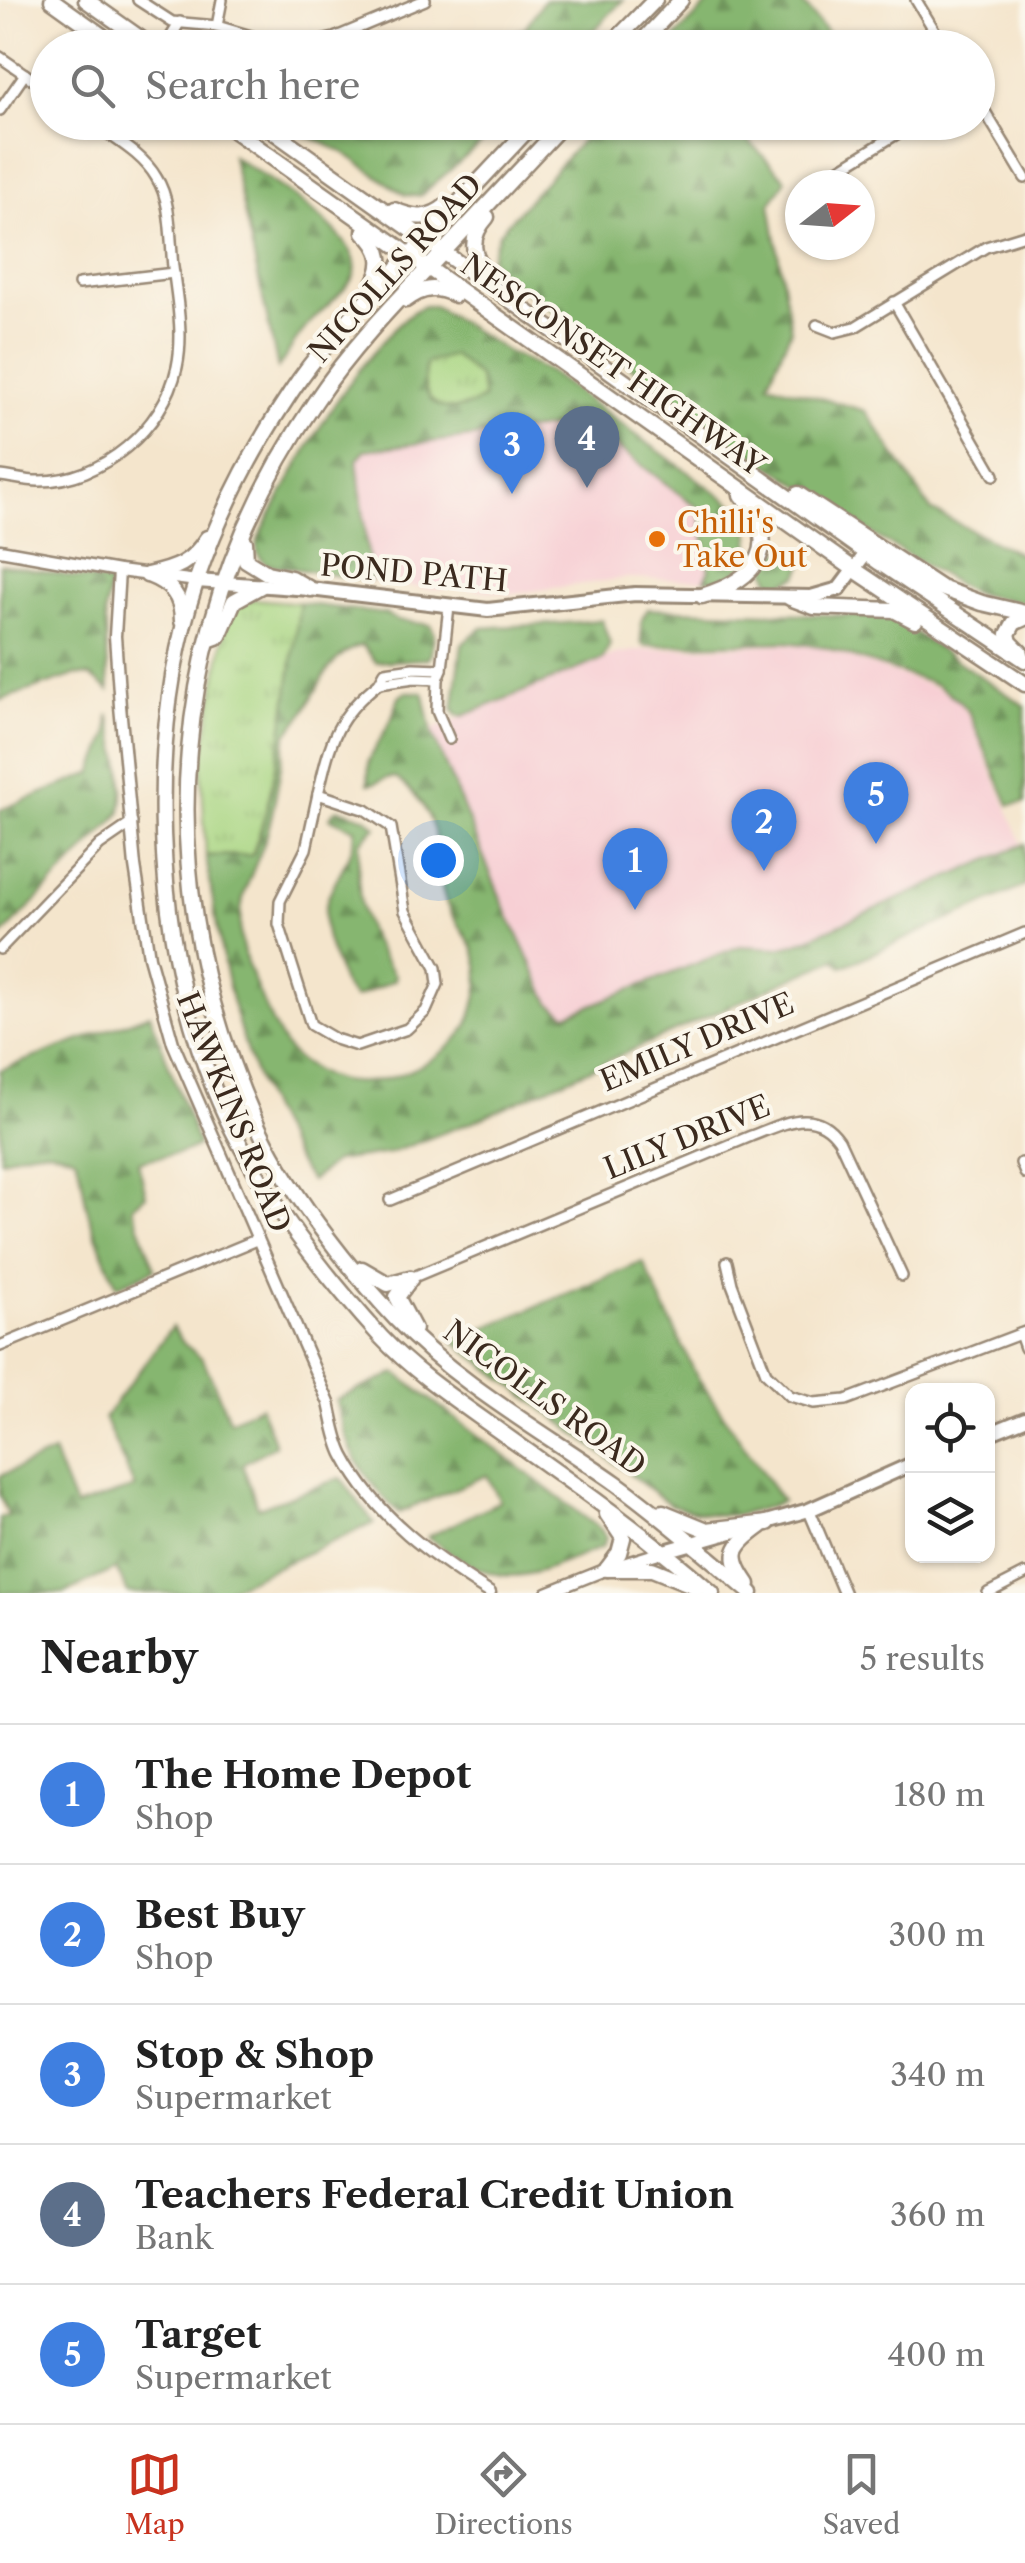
<!DOCTYPE html>
<html lang="en">
<head>
<meta charset="utf-8">
<style>
  body { margin:0; font-family:"Libre Caslon Text",serif; background:#f2f2f2; color:#222 }
  .controls { position:absolute; right:30px; bottom:30px; display:grid; overflow:hidden; border-radius:20px; box-shadow:0 2px 8px #0004 }
  .controls button { width:90px; height:90px; display:grid; place-items:center; padding:0; border:0; border-bottom:2px solid #e0e0e0; background:#fff; color:#222; font:50px sans-serif }
  .compass { position:absolute; left:785px; top:170px; width:90px; height:90px; border-radius:50%; background:#fff; box-shadow:0 2px 8px #0004; rotate:73deg }
  .you { position:absolute; left:438px; top:860px; width:35px; height:35px; margin:-25px; border:8px solid #fff; border-radius:50%; background:#1a73e8; box-shadow:0 0 0 15px #1a73e833 }
  .badge { display:grid; place-items:center; width:65px; height:65px; border-radius:50%; background:#c8321e; color:#fff; font-size:32px; font-weight:700 }
  .pin { position:absolute; translate:-50% -82px; filter:drop-shadow(0 2px 5px #0008) }
  .pin::after { content:''; position:absolute; top:52px; width:35px; height:30px; background:inherit; clip-path:polygon(0 0,100% 0,50% 100%) }
  .list { margin:0; padding:0; list-style:none }
  h2 { display:flex; justify-content:space-between; align-items:center; height:130px; margin:0; padding:0 40px; font-size:42px }
  h2 small { font-size:32px; font-weight:400; color:#767676 }
  .list li { display:grid; grid-template-columns:65px 1fr auto; gap:30px; align-items:center; box-sizing:border-box; height:140px; padding:0 40px; border-top:2px solid #e0e0e0 }
  .list b { display:block; font-size:38px; white-space:nowrap }
  .list p { margin:0; font-size:32px; white-space:nowrap; color:#767676 }
  .list em { font-size:32px; font-style:normal; color:#767676 }
  .icon { flex:none; width:55px; height:55px; fill:none; stroke:currentColor; stroke-width:2; stroke-linecap:round; stroke-linejoin:round }
  .map { position:relative; flex:none; width:1025px; height:1593px; overflow:hidden }
  .search { position:absolute; background:#fff; box-shadow:0 2px 8px #0004; left:30px; right:30px; top:30px; height:110px; display:flex; align-items:center; gap:25px; box-sizing:border-box; padding:0 35px; border-radius:55px; color:#767676; font-size:38px }
  .sheet { height:830px; background:#fff }
  nav { display:flex; justify-content:space-around; align-items:center; box-sizing:border-box; height:140px; border-top:2px solid #e0e0e0; background:#fff; font-size:28px; color:#767676 }
  nav a { display:grid; justify-items:center; gap:5px }
  nav .on { color:#c8321e }
  .map>svg:first-child { display:block }
</style>
</head>
<body>
<div class="map">
<svg width="1025" height="1593" viewBox="0 0 1025 1593">
  <defs>
    <pattern id="grass-tufts" width="24" height="20" patternUnits="userSpaceOnUse" patternTransform="scale(2.5)"><rect width="24" height="20" fill="#a9d582"/><path d="M3 7l-1-3M5 7V3M7 7l1-3M15 17l-1-3M17 17v-4M19 17l1-3" fill="none" stroke="#92b770"/></pattern>
    <pattern id="forest-firs" width="22" height="20" patternUnits="userSpaceOnUse" patternTransform="scale(2.5)"><rect width="22" height="20" fill="#86b670"/><path d="M5 1l3.5 6h-7zM16 11l3.5 6h-7z" fill="#6f945b"/></pattern>
  </defs>
  <rect width="100%" height="100%" fill="#fbf7ec"/>
  <filter id="ink" filterUnits="userSpaceOnUse"><feTurbulence type="fractalNoise" baseFrequency=".01" numOctaves="2"/><feDisplacementMap in="SourceGraphic" scale="20" xChannelSelector="R" yChannelSelector="G"/><feConvolveMatrix kernelMatrix="1 2 1 2 8 2 1 2 1" color-interpolation-filters="sRGB"/></filter>
  <filter id="wash" filterUnits="userSpaceOnUse"><feTurbulence type="fractalNoise" baseFrequency=".0048" numOctaves="4" result="noise"/><feDisplacementMap in="SourceGraphic" scale="40" xChannelSelector="R" yChannelSelector="G"/><feGaussianBlur stdDeviation="2.25" result="paint"/><feColorMatrix in="noise" values="0 0 0 0 0 0 0 0 0 0 0 0 0 0 0 0 0 1.4 0 .05"/><feComposite in="paint" operator="in"/></filter>
  <g filter="url(#wash)">
    <rect width="100%" height="100%" fill="#f4e5cc"/>
    <g fill="#f7cfd4">
      <polygon points="585,423 700,509 709,570 705,580 627,578 511,594 458,587 437,590 371,581 357,459 365,450"/>
      <polygon points="784,644 821,648 937,688 958,701 969,717 1023,846 795,944 779,948 740,946 577,1013 567,1015 557,1011 550,1003 501,899 431,730 615,654 639,650"/>
    </g>
    <g fill="url(#grass-tufts)" stroke="#728050" stroke-width="2.5">
      <path d="M453 355 479 377 484 398C449 420 416 407 426 363Z"/>
      <path d="M254 599 300 603C288 687 281 775 252 855L206 856 201 765 226 625 235 608Z"/>
    </g>
    <g fill="url(#forest-firs)" stroke="#607047" stroke-width="2.5" fill-rule="evenodd">
      <polygon points="544,0 623,0 578,47 485,47 525,28"/>
      <polygon points="712,0 800,0 839,47 666,47"/>
      <polygon points="310,122 505,122 505,123 420,196 405,195 343,152 290,128"/>
      <polygon points="597,123 764,123 744,136 786,180 770,204 791,330 768,383 866,411 931,510 1025,557 1025,603 972,593 879,538 722,433 501,273 490,258 500,232"/>
      <path d="M232 156C259 173 377 242 352 279 341 296 322 309 309 324 297 337 288 353 278 368Z"/>
      <path d="M424 306H434L511 354 547 371 734 505C755 523 758 561 729 576 722 580 713 579 705 580L709 570 700 509 585 423 365 450 357 460 371 581 266 564C256 555 256 549 259 537 295 470 328 404 378 347 392 331 404 315 424 306ZM453 355 479 377 484 399C448 419 416 407 426 363Z"/>
      <polygon points="790,550 803,565 798,576 781,584 770,580 766,569 772,554"/>
      <polygon points="0,564 110,583 105,612 109,691 91,676 75,675 0,700"/>
      <path d="M300 603 385 614 397 620 431 625 434 634 430 657 425 659 376 662 362 645C318 658 317 707 287 733 280 767 276 804 266 837 253 877 236 894 241 939 244 963 274 1032 289 1051 295 1059 310 1068 319 1073 363 1098 434 1069 463 1032 471 1022 476 1002 478 989 485 936 447 929 442 885 438 849 437 814 408 788 406 786 398 779 396 778 386 775 377 785 368 784L369 760 392 718 399 697 406 692H422L424 695 432 733 502 901 550 1003 567 1015 740 946 778 948 795 944 1025 844V886L842 967 835 959 474 1121 390 1153 335 1161 311 1181C299 1167 291 1151 283 1135 235 1048 220 953 206 856L253 855C281 775 288 687 300 603Z"/>
      <polygon points="648,609 891,617 1025,706 1025,803 1009,805 968,711 959,701 937,685 824,647 786,642 644,646 641,642 642,619"/>
      <path d="M599 620 602 621 610 644 603 659 463 716 457 715 453 710 462 644 481 628C521 625 560 625 599 620Z"/>
      <path d="M109 714C116 743 129 784 120 814L0 938V810L93 773 108 736Z"/>
      <path d="M339 809 367 818 376 827 360 842C354 896 362 933 395 975V980L355 998C343 989 341 978 336 964 329 947 322 930 325 910 329 881 355 860 355 829L330 818 333 812Z"/>
      <path d="M150 1014 198 1145C180 1158 158 1154 138 1162L146 1195 132 1207 155 1269 117 1286C106 1259 92 1231 86 1203 82 1186 83 1173 75 1157 46 1146 29 1149 1 1160L0 1070Z"/>
      <path d="M643 1262 696 1375 782 1501C737 1520 717 1518 671 1505L453 1341Z"/>
      <polygon points="172,1327 184,1344 203,1359 230,1421 260,1406 275,1445 242,1464 258,1508 341,1478 374,1523 219,1593 128,1593 116,1569 64,1593 0,1593 0,1519 8,1515 0,1494 0,1476 53,1453 75,1507 135,1488 104,1418"/>
      <path d="M396 1373 600 1529 606 1537 602 1547C519 1581 504 1593 428 1537L500 1501 487 1475 398 1513C363 1476 346 1451 336 1400Z"/>
    </g>
  </g>
  <g filter="url(#ink)">
    <g fill="none" stroke-linecap="round" stroke-linejoin="round">
      <g stroke="#988875" stroke-width="14">
        <g id="minor">
          <polyline points="138,0 172,22 217,26 261,39 304,45 334,38 425,0"/>
          <polyline points="916,0 945,48"/>
          <polyline points="217,26 222,0"/>
          <polyline points="164,48 180,22"/>
          <polyline points="0,57 48,90"/>
          <polyline points="978,100 1025,178"/>
          <polyline points="0,110 25,74"/>
          <polyline points="814,185 916,122"/>
          <polyline points="79,284 174,273"/>
          <polyline points="894,302 994,475"/>
          <polyline points="817,325 835,332 855,327 986,247 1025,235"/>
          <path d="M0 476C12 477 26 481 38 481 102 482 164 428 177 367 184 335 177 299 173 267 170 239 172 201 156 177 142 153 114 139 92 122"/>
          <polyline points="449,606 442,669 438,679 437,711 449,739"/>
          <polyline points="438,679 414,678 379,683 385,672 413,668 442,669"/>
          <polygon points="318,794 366,810 391,827 405,911 436,968 438,984 426,1011 407,1029 357,1046 335,1039 311,1025 279,924 280,901 306,849"/>
          <path d="M318 794C330 743 335 717 379 683"/>
          <polyline points="0,949 100,845 132,823"/>
          <polyline points="1021,1163 1025,1173"/>
          <polyline points="390,1200 1025,933"/>
          <polyline points="727,1262 732,1284 766,1373 790,1396 814,1403 846,1400 1025,1332"/>
          <path d="M411 1278 751 1136C783 1124 815 1105 839 1140L902 1276"/>
          <polyline points="1020,1334 1025,1348"/>
          <polyline points="0,1346 256,1240"/>
          <polyline points="988,1593 1025,1574"/>
        </g>
      </g>
      <g stroke="#988875" stroke-width="15">
        <g id="tertiary">
          <polyline points="0,550 119,571 197,581"/>
          <path d="M119 571 115 636 120 706 135 866 149 957 173 1043 329 1403C333 1420 336 1441 344 1456 376 1517 433 1557 490 1593"/>
          <polyline points="809,1510 844,1593"/>
          <polyline points="547,1593 607,1569 665,1551"/>
        </g>
      </g>
      <g stroke="#988875" stroke-width="18">
        <g id="secondary">
          <polyline points="197,581 310,589 488,610 635,594 811,597 839,589 866,553"/>
          <polyline points="988,1434 1025,1419"/>
          <polyline points="665,1551 809,1510 912,1464"/>
        </g>
      </g>
      <g stroke="#988875" stroke-width="19">
        <g id="trunk">
          <polyline points="52,0 119,48"/>
          <polyline points="86,0 154,48"/>
          <polyline points="608,48 655,0"/>
          <polyline points="636,48 681,0"/>
          <polyline points="222,122 855,570 1025,684"/>
          <polyline points="260,122 880,563 1025,660"/>
          <path d="M535 122C487 173 439 224 391 275 356 312 319 349 291 392 253 449 219 514 197 579 145 736 153 936 214 1089 251 1181 315 1264 381 1337 414 1372 456 1400 495 1428 569 1481 644 1532 712 1593"/>
          <path d="M565 122C521 169 477 216 433 263 391 307 349 351 315 402 166 622 148 876 254 1118 284 1186 345 1264 396 1319 459 1385 542 1431 616 1483 663 1517 707 1556 751 1593"/>
          <path d="M394 210C415 219 429 220 447 205"/>
          <path d="M487 217C469 237 470 257 490 276"/>
          <path d="M364 232C383 249 385 265 372 287"/>
          <path d="M406 300C423 287 436 286 455 295"/>
          <polyline points="798,494 941,588 982,603 1025,613"/>
          <polyline points="245,542 246,560 267,573 291,578 310,589"/>
          <path d="M147 575C175 569 192 563 207 538"/>
          <path d="M148 575C171 584 182 596 182 621"/>
          <path d="M702 596C758 579 784 545 741 495"/>
          <polyline points="790,598 814,607 894,610 915,621"/>
          <polyline points="208,640 219,636 234,601 261,586"/>
          <polyline points="1021,653 1010,642 1008,634 1014,623 1025,618"/>
          <polyline points="362,1269 388,1284 410,1278"/>
          <polyline points="411,1278 397,1297 414,1329"/>
          <polyline points="663,1512 707,1530 768,1523"/>
          <polyline points="607,1569 652,1569 697,1587"/>
          <polyline points="607,1569 619,1553 623,1538 607,1514"/>
          <path d="M748 1584C727 1555 733 1546 761 1526"/>
        </g>
      </g>
      <use href="#minor" stroke="#fff" stroke-width="9"/>
      <use href="#tertiary" stroke="#fff" stroke-width="10"/>
      <use href="#secondary" stroke="#fff" stroke-width="12"/>
      <use href="#trunk" stroke="#fff" stroke-width="14"/>
    </g>
  </g>
  <circle fill="#e8710a" stroke="#fbf7ec" stroke-width="4" cx="657" cy="539" r="10"/>
  <g text-anchor="middle" dominant-baseline="central" stroke-width="8" stroke-linejoin="round" paint-order="stroke">
    <g font-size="30" fill="#3b2a1e" stroke="#fbf7ec">
      <text transform="translate(395 268) rotate(-48)">NICOLLS ROAD</text>
      <text transform="translate(613 365) rotate(35)">NESCONSET HIGHWAY</text>
      <text transform="translate(414 573) rotate(5)">POND PATH</text>
      <text transform="translate(697 1042) rotate(-23)">EMILY DRIVE</text>
      <text transform="translate(234 1112) rotate(68)">HAWKINS ROAD</text>
      <text transform="translate(687 1137) rotate(-22)">LILY DRIVE</text>
      <text transform="translate(545 1398) rotate(36)">NICOLLS ROAD</text>
    </g>
    <g font-size="30" fill="#c56008" stroke="#fbf7ec" text-anchor="start">
      <text x="677" y="522">Chilli's<tspan x="677" dy="34">Take Out</tspan></text>
    </g>
  </g>
</svg>
<div class="controls">
<button><svg class="icon" aria-label="locate" viewBox="0 0 24 24"><circle cx="12" cy="12" r="6"/><path d="M12 2v4M12 18v4M2 12h4M18 12h4"/></svg></button>
<button><svg class="icon" aria-label="layers" viewBox="0 0 24 24"><path d="M12 4l9 5-9 5-9-5zM3 14l9 5 9-5"/></svg></button>
</div>
<svg class="compass" viewBox="-18 -18 36 36"><path d="M0-13l5 13h-10z" fill="#e53935"/><path d="M0 13l5-13h-10z" fill="#767676"/></svg>
<div class="you"></div>
<div class="pin badge" style="left:635px;top:910px;background:#3f7fe0">1</div>
<div class="pin badge" style="left:764px;top:871px;background:#3f7fe0">2</div>
<div class="pin badge" style="left:512px;top:494px;background:#3f7fe0">3</div>
<div class="pin badge" style="left:587px;top:488px;background:#5c6f8a">4</div>
<div class="pin badge" style="left:876px;top:844px;background:#3f7fe0">5</div>
<div class="search"><svg class="icon" aria-label="search" viewBox="0 0 24 24"><circle cx="10" cy="10" r="6"/><path d="M15 15l6 6"/></svg>Search here</div>
</div>
<section class="sheet">
<h2>Nearby<small>5 results</small></h2>
<ul class="list">
<li><span class="badge" style="background:#3f7fe0">1</span><div><b>The Home Depot</b><p>Shop</p></div><em>180 m</em></li>
<li><span class="badge" style="background:#3f7fe0">2</span><div><b>Best Buy</b><p>Shop</p></div><em>300 m</em></li>
<li><span class="badge" style="background:#3f7fe0">3</span><div><b>Stop &amp; Shop</b><p>Supermarket</p></div><em>340 m</em></li>
<li><span class="badge" style="background:#5c6f8a">4</span><div><b>Teachers Federal Credit Union</b><p>Bank</p></div><em>360 m</em></li>
<li><span class="badge" style="background:#3f7fe0">5</span><div><b>Target</b><p>Supermarket</p></div><em>400 m</em></li>
</ul>
</section>
<nav>
<a class="on"><svg class="icon" aria-label="map" viewBox="0 0 24 24"><path d="M3 6l6-2 6 2 6-2v14l-6 2-6-2-6 2zM9 4v14M15 6v14"/></svg>Map</a>
<a><svg class="icon" aria-label="directions" viewBox="0 0 24 24"><path d="M12 3l9 9-9 9-9-9zM9 14v-3h6M13 9l2 2-2 2"/></svg>Directions</a>
<a><svg class="icon" aria-label="saved" viewBox="0 0 24 24"><path d="M7 4h10v16l-5-4-5 4z"/></svg>Saved</a>
</nav>
</body>
</html>
